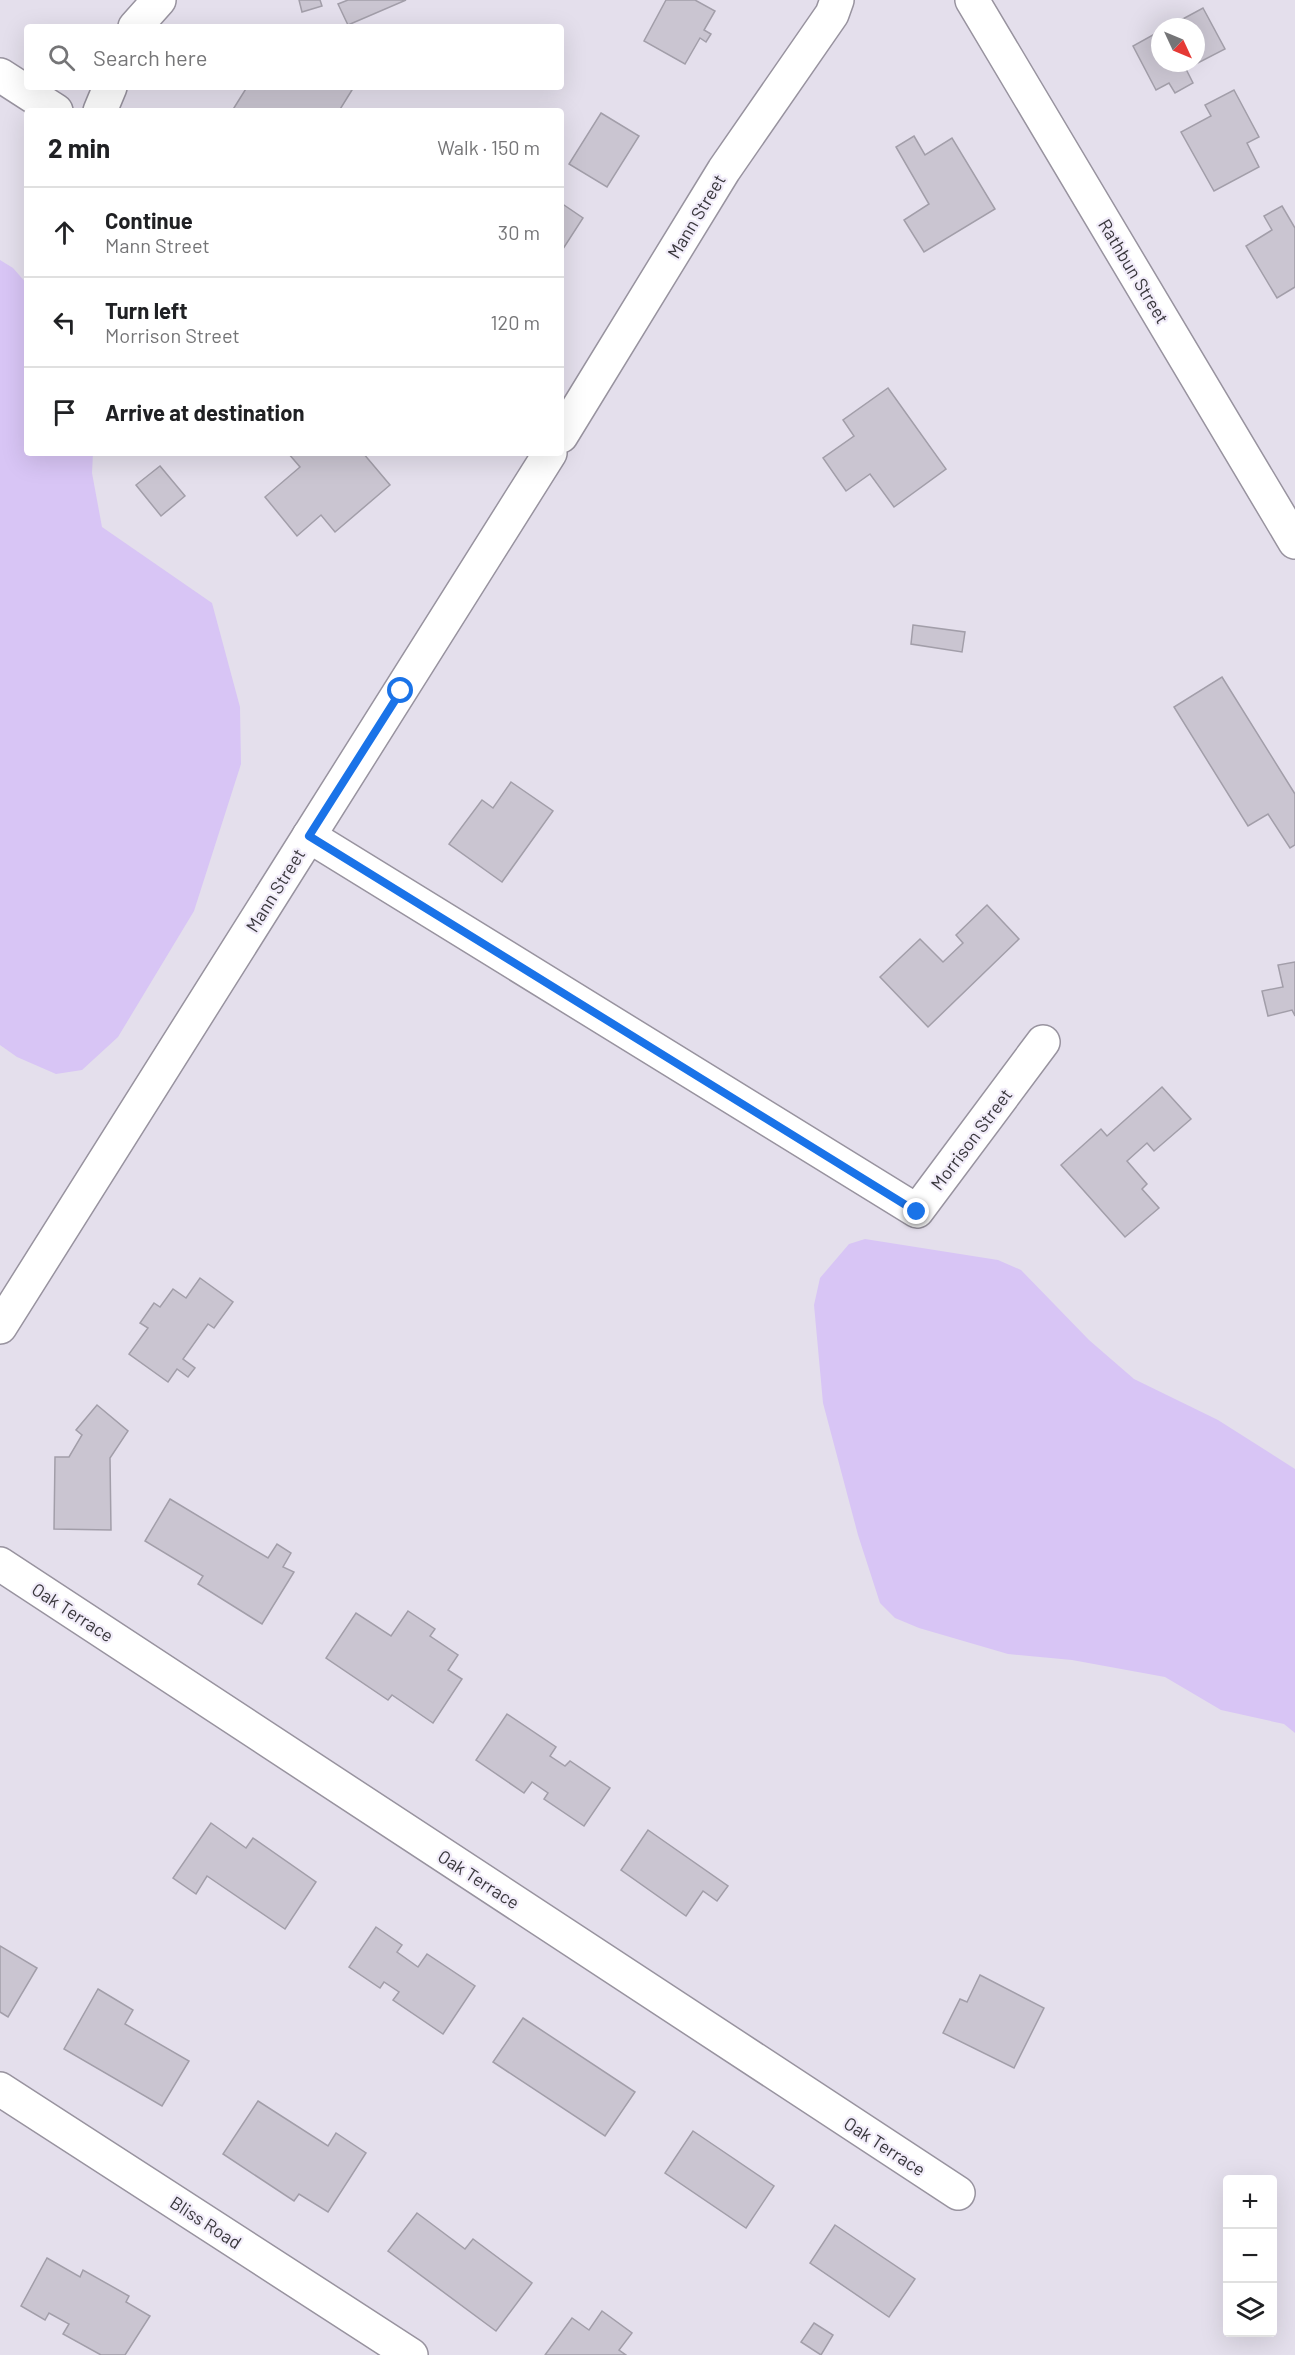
<!DOCTYPE html>
<html lang="en">
<head>
<meta charset="utf-8">
<style>
  body { margin:0; font-family:Barlow,sans-serif; background:#f6f6f6; color:#202124 }
  .controls { position:absolute; right:18px; bottom:18px; display:grid; overflow:hidden; border-radius:6px; box-shadow:0 6px 24px #0002 }
  .controls button { width:54px; height:54px; display:grid; place-items:center; padding:0; border:0; border-bottom:2px solid #e0e0e0; background:#fff; color:#202124; font:30px sans-serif }
  .compass { position:absolute; left:1151px; top:18px; width:54px; height:54px; border-radius:50%; background:#fff; box-shadow:0 6px 24px #0002; rotate:134deg }
  .stop { position:absolute; width:18px; height:18px; margin:-14px; border:4px solid #1a73e8; border-radius:50%; background:#fff }
  .stop.end { background:#1a73e8; border-color:#fff; box-shadow:0 2px 6px #0008 }
  .list { margin:0; padding:0; list-style:none }
  h2 { display:flex; justify-content:space-between; align-items:center; height:78px; margin:0; padding:0 24px; font-size:26px }
  h2 small { font-size:20px; font-weight:400; color:#757577 }
  .list li { display:grid; grid-template-columns:39px 1fr auto; gap:18px; align-items:center; box-sizing:border-box; height:90px; padding:0 24px; border-top:2px solid #e0e0e0 }
  .list b { display:block; font-size:22px; white-space:nowrap }
  .list p { margin:0; font-size:20px; white-space:nowrap; color:#757577 }
  .list em { font-size:20px; font-style:normal; color:#757577 }
  .icon { flex:none; width:33px; height:33px; fill:none; stroke:currentColor; stroke-width:2; stroke-linecap:round; stroke-linejoin:round }
  .map { position:relative; flex:none; width:1295px; height:2355px; overflow:hidden }
  .search { position:absolute; background:#fff; box-shadow:0 6px 24px #0002; left:24px; top:24px; width:540px; height:66px; display:flex; align-items:center; gap:15px; box-sizing:border-box; padding:0 21px; border-radius:6px; color:#757577; font-size:22px }
  .panel { position:absolute; background:#fff; box-shadow:0 6px 24px #0002; left:24px; top:108px; width:540px; height:348px; border-radius:6px }
  .map>svg:first-child { display:block }
</style>
</head>
<body>
<div class="map">
<svg width="1295" height="2355" viewBox="0 0 1295 2355">
  <rect width="100%" height="100%" fill="#e4dfec"/>
  <g fill="#d8c5f5">
    <polygon points="0,260 13,268 27,284 27,453 93,453 92,473 102,527 212,603 240,707 241,764 194,911 118,1037 82,1070 56,1074 17,1057 0,1045"/>
    <polygon points="865,1239 998,1260 1021,1270 1089,1340 1134,1379 1218,1420 1295,1469 1295,1733 1284,1724 1221,1710 1165,1677 1072,1660 1008,1654 919,1628 895,1618 880,1603 858,1535 823,1403 814,1305 820,1278 849,1244"/>
  </g>
  <g fill="#cac5d1" stroke="#a29ea9" stroke-width="1.5">
    <polygon points="299,0 320,0 322,6 302,12"/>
    <polygon points="348,0 406,0 348,25 338,4"/>
    <polygon points="666,0 695,0 715,11 704,30 711,34 706,42 700,38 685,64 644,41"/>
    <polygon points="1203,8 1225,49 1186,69 1193,83 1175,93 1169,83 1156,90 1133,46 1160,31 1160,63 1196,63 1196,27 1168,27"/>
    <polygon points="247,87 346,87 352,90 339,111 232,111"/>
    <polygon points="1234,90 1259,137 1247,143 1259,167 1214,191 1181,132 1211,116 1205,105"/>
    <polygon points="601,113 639,136 607,187 569,164"/>
    <polygon points="914,136 925,155 952,138 995,209 924,252 904,220 929,204 896,147"/>
    <polygon points="561,203 583,218 561,252"/>
    <polygon points="1282,206 1295,228 1295,287 1277,298 1246,246 1272,230 1264,216"/>
    <polygon points="888,388 946,469 894,507 870,474 846,491 823,458 854,436 843,420"/>
    <polygon points="288,453 363,453 390,485 335,532 321,515 297,536 265,497 300,467"/>
    <polygon points="160,466 185,496 161,516 136,485"/>
    <polygon points="913,625 965,632 962,652 911,644"/>
    <polygon points="1222,677 1295,794 1295,845 1290,848 1268,814 1248,826 1174,707"/>
    <polygon points="511,782 553,811 502,882 449,844 482,800 493,808"/>
    <polygon points="987,905 1019,939 928,1027 880,977 920,939 943,962 963,943 956,935"/>
    <polygon points="1295,962 1295,1016 1292,1010 1268,1016 1262,991 1283,987 1278,965"/>
    <polygon points="1162,1087 1191,1119 1154,1151 1147,1143 1127,1161 1147,1184 1142,1189 1159,1208 1125,1237 1061,1165 1101,1129 1107,1136"/>
    <polygon points="200,1278 233,1302 214,1328 208,1324 183,1359 195,1368 188,1377 177,1369 168,1382 129,1354 148,1328 140,1323 154,1303 160,1307 173,1289 186,1298"/>
    <polygon points="97,1405 128,1431 110,1458 111,1530 54,1529 55,1457 69,1457 82,1435 76,1430"/>
    <polygon points="170,1499 268,1558 277,1544 291,1553 283,1567 294,1572 262,1624 198,1584 203,1576 145,1541"/>
    <polygon points="408,1611 435,1629 430,1636 458,1655 448,1670 462,1679 433,1723 392,1695 388,1700 326,1658 356,1613 391,1636"/>
    <polygon points="507,1714 556,1747 550,1756 565,1766 570,1761 610,1788 584,1826 544,1799 548,1793 532,1782 524,1793 476,1760"/>
    <polygon points="211,1823 246,1848 253,1838 316,1882 285,1929 207,1876 196,1894 173,1878"/>
    <polygon points="648,1830 728,1886 717,1901 703,1891 686,1916 621,1870"/>
    <polygon points="376,1927 402,1945 397,1952 418,1967 427,1954 475,1986 443,2034 393,2000 399,1992 384,1982 380,1988 349,1967"/>
    <polygon points="0,1946 37,1968 8,2017 0,2012"/>
    <polygon points="980,1975 1044,2008 1014,2068 943,2033 960,1999 967,2002"/>
    <polygon points="98,1989 133,2010 125,2024 189,2061 162,2106 64,2049"/>
    <polygon points="523,2018 635,2092 605,2136 493,2062"/>
    <polygon points="258,2101 328,2146 336,2133 366,2153 328,2212 299,2194 294,2201 223,2154"/>
    <polygon points="693,2131 774,2186 746,2228 665,2173"/>
    <polygon points="417,2213 465,2249 473,2239 532,2283 496,2331 388,2251"/>
    <polygon points="835,2225 915,2279 889,2317 810,2263"/>
    <polygon points="47,2258 80,2277 83,2270 129,2296 126,2302 150,2316 125,2355 101,2355 63,2334 69,2324 49,2313 45,2320 21,2306"/>
    <polygon points="602,2311 632,2333 619,2350 626,2355 545,2355 572,2318 589,2330"/>
    <polygon points="814,2323 833,2335 821,2355 801,2342"/>
  </g>
  <g fill="none" stroke-linecap="round" stroke-linejoin="round">
    <g stroke="#98939f" stroke-width="36">
      <g id="street">
        <polyline points="972,0 1295,542"/>
        <polyline points="135,27 159,0"/>
        <polyline points="0,75 56,111"/>
        <polyline points="100,111 110,87"/>
        <polyline points="309,836 917,1211 1043,1042"/>
        <polyline points="0,1564 958,2193"/>
        <polyline points="0,2089 411,2355"/>
      </g>
    </g>
    <g stroke="#98939f" stroke-width="36">
      <g id="secondary">
        <polyline points="561,436 724,170 832,14 837,0"/>
        <polyline points="0,1327 550,453"/>
      </g>
    </g>
    <use href="#street" stroke="#fff" stroke-width="33"/>
    <use href="#secondary" stroke="#fff" stroke-width="33"/>
  </g>
  <g fill="none" stroke-linecap="round" stroke-linejoin="round">
    <polyline stroke="#1a73e8" stroke-width="8" points="401,691 309,836 917,1212"/>
  </g>
  <g text-anchor="middle" dominant-baseline="central" stroke-width="4.5" stroke-linejoin="round" paint-order="stroke">
    <g font-size="18" fill="#39373c" stroke="#f1ecf9">
      <text transform="translate(696 216) rotate(-59)">Mann Street</text>
      <text transform="translate(1134 271) rotate(59)">Rathbun Street</text>
      <text transform="translate(275 890) rotate(-58)">Mann Street</text>
      <text transform="translate(971 1139) rotate(-53)">Morrison Street</text>
      <text transform="translate(73 1612) rotate(33)">Oak Terrace</text>
      <text transform="translate(479 1879) rotate(33)">Oak Terrace</text>
      <text transform="translate(885 2146) rotate(33)">Oak Terrace</text>
      <text transform="translate(206 2222) rotate(33)">Bliss Road</text>
    </g>
  </g>
</svg>
<div class="controls">
<button>+</button>
<button>−</button>
<button><svg class="icon" aria-label="layers" viewBox="0 0 24 24"><path d="M12 4l9 5-9 5-9-5zM3 14l9 5 9-5"/></svg></button>
</div>
<svg class="compass" viewBox="-18 -18 36 36"><path d="M0-13l5 13h-10z" fill="#e53935"/><path d="M0 13l5-13h-10z" fill="#757577"/></svg>
<div class="stop" style="left:401px;top:691px"></div>
<div class="stop end" style="left:917px;top:1212px"></div>
<div class="search"><svg class="icon" aria-label="search" viewBox="0 0 24 24"><circle cx="10" cy="10" r="6"/><path d="M15 15l6 6"/></svg>Search here</div>
<section class="panel">
<h2>2 min<small>Walk · 150 m</small></h2>
<ul class="list">
<li><svg class="icon" aria-label="ahead" viewBox="0 0 24 24"><path d="M12 20V5M6 11l6-6 6 6"/></svg><div><b>Continue</b><p>Mann Street</p></div><em>30 m</em></li>
<li><svg class="icon" aria-label="left" viewBox="0 0 24 24"><path d="M17 20v-9H6M10 6l-5 5 5 5"/></svg><div><b>Turn left</b><p>Morrison Street</p></div><em>120 m</em></li>
<li><svg class="icon" aria-label="arrive" viewBox="0 0 24 24"><path d="M6 21V4h12l-3 4 3 4H6"/></svg><div><b>Arrive at destination</b></div></li>
</ul>
</section>
</div>
</body>
</html>
